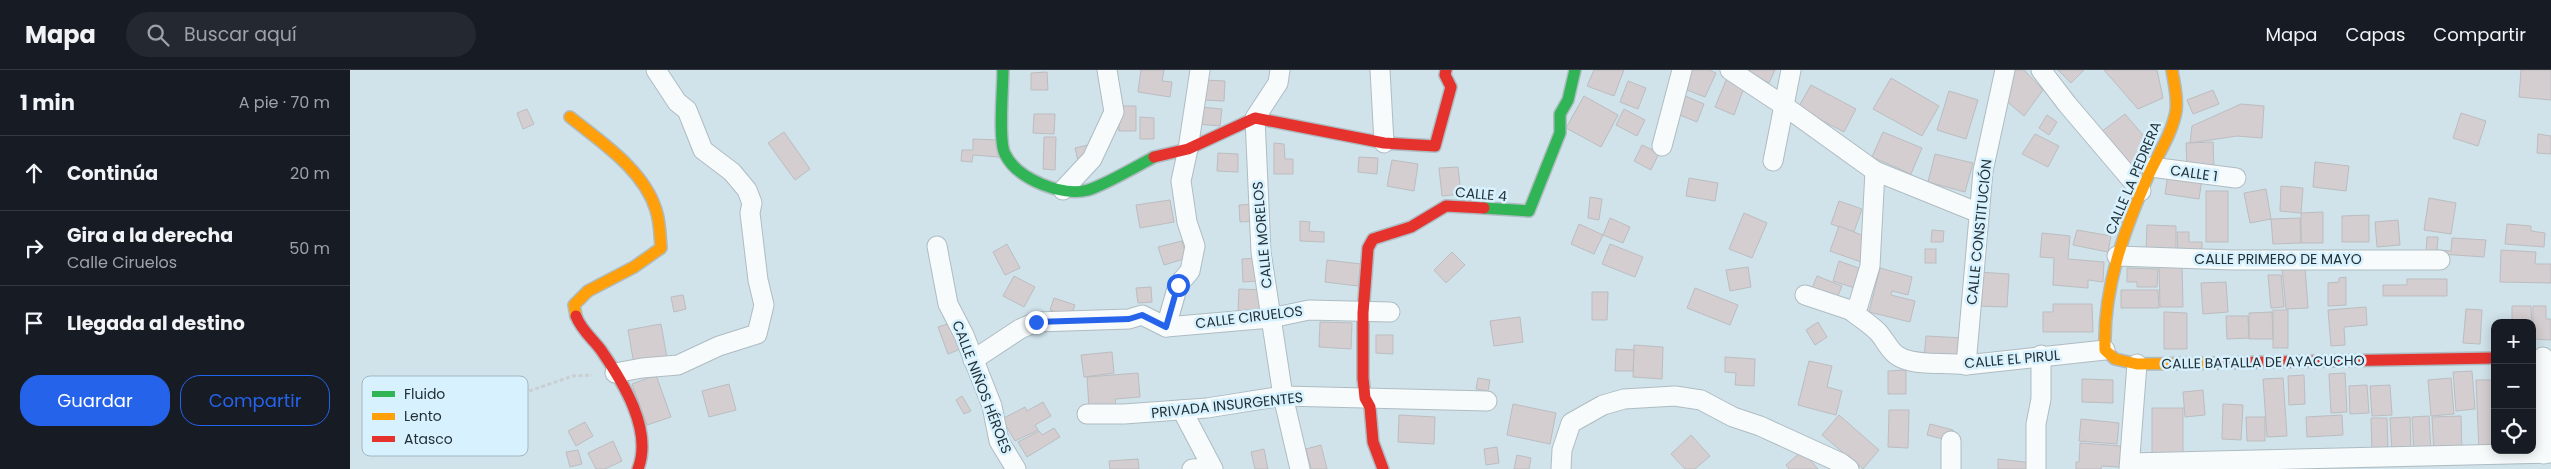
<!DOCTYPE html>
<html lang="es">
<head>
<meta charset="utf-8">
<style>
  body { margin:0; font-family:Poppins,sans-serif; background:#242831; color:#f1f3f6 }
  .controls { position:absolute; right:15px; bottom:15px; display:grid; overflow:hidden; border-radius:10px; box-shadow:0 2px 12px #0003 }
  .controls button { width:45px; height:45px; display:grid; place-items:center; padding:0; border:0; border-bottom:1px solid #363941; background:#171b24; color:#f1f3f6; font:25px sans-serif }
  .stop { position:absolute; width:15px; height:15px; margin:-11px; border:4px solid #2563eb; border-radius:50%; background:#fff }
  .stop.end { background:#2563eb; border-color:#fff; box-shadow:0 1px 5px #0008 }
  .list { margin:0; padding:0; list-style:none }
  h2 { display:flex; justify-content:space-between; align-items:center; height:65px; margin:0; padding:0 20px; font-size:21px }
  h2 small { font-size:16px; font-weight:400; color:#9ea1a6 }
  .list li { display:grid; grid-template-columns:32px 1fr auto; gap:15px; align-items:center; box-sizing:border-box; height:75px; padding:0 20px; border-top:1px solid #363941 }
  .list b { display:block; font-size:19px; white-space:nowrap }
  .list p { margin:0; font-size:16px; white-space:nowrap; color:#9ea1a6 }
  .list em { font-size:16px; font-style:normal; color:#9ea1a6 }
  .actions { display:flex; gap:10px; padding:15px 20px }
  .actions a { flex:1; padding:11px 0; border:1px solid #2563eb; border-radius:20px; text-align:center; font-size:18px; color:#2563eb }
  .actions .main { background:#2563eb; color:#fff }
  .icon { flex:none; width:28px; height:28px; fill:none; stroke:currentColor; stroke-width:2; stroke-linecap:round; stroke-linejoin:round }
  .map { position:relative; flex:none; width:2201px; height:399px; overflow:hidden }
  header { display:flex; align-items:center; gap:30px; box-sizing:border-box; height:70px; padding:0 25px; background:#171b24; border-bottom:1px solid #363941 }
  header strong { font-size:24px }
  nav { display:flex; gap:28px; margin-inline-start:auto; font-size:18px }
  .search { width:350px; height:45px; background:#242831; display:flex; align-items:center; gap:12px; box-sizing:border-box; padding:0 18px; border-radius:28px; color:#9ea1a6; font-size:19px }
  main { display:flex }
  aside { flex:1; background:#171b24 }
  .map>svg:first-child { display:block }
</style>
</head>
<body>
<header>
<strong>Mapa</strong>
<div class="search"><svg class="icon" aria-label="search" viewBox="0 0 24 24"><circle cx="10" cy="10" r="6"/><path d="M15 15l6 6"/></svg>Buscar aquí</div>
<nav><a>Mapa</a><a>Capas</a><a>Compartir</a></nav>
</header>
<main>
<aside>
<h2>1 min<small>A pie · 70 m</small></h2>
<ul class="list">
<li><svg class="icon" aria-label="ahead" viewBox="0 0 24 24"><path d="M12 20V5M6 11l6-6 6 6"/></svg><div><b>Continúa</b></div><em>20 m</em></li>
<li><svg class="icon" aria-label="right" viewBox="0 0 24 24"><path d="M7 20v-9h11M14 6l5 5-5 5"/></svg><div><b>Gira a la derecha</b><p>Calle Ciruelos</p></div><em>50 m</em></li>
<li><svg class="icon" aria-label="arrive" viewBox="0 0 24 24"><path d="M6 21V4h12l-3 4 3 4H6"/></svg><div><b>Llegada al destino</b></div></li>
</ul>
<div class="actions"><a class="main">Guardar</a><a>Compartir</a></div>
</aside>
<div class="map">
<svg width="2201" height="399" viewBox="0 0 2201 399">
  <rect width="100%" height="100%" fill="#d0e2ea"/>
  <g fill="#d4ced0" stroke="#bbbdc0">
    <polygon points="791,0 814,0 812,11 822,12 820,27 788,22"/>
    <polygon points="1244,0 1274,0 1264,26 1237,16"/>
    <polygon points="1339,0 1359,0 1366,3 1355,27 1332,18"/>
    <polygon points="1392,0 1425,0 1419,13"/>
    <polygon points="1661,0 1674,0 1693,20 1674,46 1653,28"/>
    <polygon points="1708,0 1734,0 1721,13"/>
    <polygon points="1754,0 1807,0 1813,28 1788,39"/>
    <polygon points="2171,0 2201,0 2201,30 2169,27"/>
    <polygon points="697,2 698,20 681,20 681,3"/>
    <polygon points="1377,8 1395,15 1384,45 1365,37"/>
    <polygon points="1541,8 1589,36 1572,66 1523,39"/>
    <polygon points="854,10 875,11 874,31 853,30"/>
    <polygon points="1278,11 1296,18 1288,39 1270,32"/>
    <polygon points="1461,15 1506,39 1494,62 1448,38"/>
    <polygon points="1863,20 1869,34 1843,44 1837,30"/>
    <polygon points="1599,21 1628,30 1616,69 1587,60"/>
    <polygon points="1333,25 1354,34 1347,52 1325,43"/>
    <polygon points="1234,26 1268,45 1251,77 1216,58"/>
    <polygon points="1891,34 1914,36 1912,68 1887,66 1840,73 1842,56"/>
    <polygon points="768,36 786,36 786,61 769,61"/>
    <polygon points="849,37 872,39 870,56 848,54"/>
    <polygon points="177,39 184,54 173,59 167,43"/>
    <polygon points="1274,39 1295,50 1287,66 1266,55"/>
    <polygon points="2111,43 2136,51 2128,76 2103,68"/>
    <polygon points="684,44 705,44 704,64 683,63"/>
    <polygon points="1775,44 1798,71 1789,76 1799,87 1790,104 1751,62"/>
    <polygon points="1697,45 1707,52 1699,65 1689,58"/>
    <polygon points="790,47 804,48 804,69 790,69"/>
    <polygon points="434,62 460,99 445,110 418,73"/>
    <polygon points="1533,62 1572,78 1561,104 1522,87"/>
    <polygon points="1685,64 1709,76 1698,97 1672,84"/>
    <polygon points="2188,64 2201,66 2201,84 2187,83"/>
    <polygon points="694,67 706,67 705,100 693,99"/>
    <polygon points="623,69 650,70 649,87 623,85 622,92 611,91 612,80 623,80"/>
    <polygon points="1863,72 1864,98 1837,99 1836,73"/>
    <polygon points="924,73 934,74 935,89 943,89 943,104 924,104"/>
    <polygon points="738,75 738,88 728,91 725,78"/>
    <polygon points="1292,75 1309,83 1301,100 1284,91"/>
    <polygon points="868,83 888,84 888,102 867,101"/>
    <polygon points="1585,84 1623,93 1615,122 1578,112"/>
    <polygon points="1009,87 1028,88 1027,104 1008,102"/>
    <polygon points="1042,90 1068,94 1064,121 1037,116"/>
    <polygon points="1965,92 1999,96 1996,121 1963,117"/>
    <polygon points="1108,97 1111,124 1092,126 1089,98"/>
    <polygon points="1818,104 1852,109 1849,129 1815,124"/>
    <polygon points="1339,108 1368,113 1365,131 1336,126"/>
    <polygon points="1931,116 1953,118 1951,143 1930,141"/>
    <polygon points="1916,119 1921,149 1900,153 1894,123"/>
    <rect x="1856" y="121" width="22" height="51"/>
    <polygon points="1240,127 1252,129 1249,150 1238,148"/>
    <polygon points="2079,128 2106,133 2101,164 2074,160"/>
    <polygon points="820,130 824,152 790,158 786,135"/>
    <polygon points="1489,131 1512,139 1504,162 1481,154"/>
    <polygon points="906,134 907,151 890,152 889,135"/>
    <polygon points="1973,142 1973,173 1951,173 1951,143"/>
    <polygon points="1394,143 1417,153 1402,188 1379,179"/>
    <polygon points="2019,145 2019,172 1992,172 1992,146"/>
    <polygon points="1260,148 1280,157 1273,173 1253,165"/>
    <polygon points="1950,148 1951,173 1923,174 1921,149"/>
    <polygon points="2048,150 2050,175 2027,177 2025,152"/>
    <polygon points="950,151 960,152 959,161 974,162 974,172 950,171"/>
    <polygon points="1229,154 1253,165 1244,184 1221,174"/>
    <polygon points="2157,154 2181,156 2181,161 2195,163 2194,177 2155,174"/>
    <polygon points="1797,155 1826,156 1826,185 1796,184"/>
    <polygon points="1489,156 1519,168 1511,192 1480,181"/>
    <polygon points="1582,160 1594,161 1593,172 1581,172"/>
    <polygon points="1727,160 1761,166 1758,182 1723,175"/>
    <polygon points="1827,162 1839,162 1839,172 1852,172 1852,185 1828,185"/>
    <polygon points="1692,163 1720,166 1718,189 1754,192 1753,212 1738,210 1738,218 1703,215 1704,188 1690,187"/>
    <polygon points="2077,167 2088,167 2087,180 2101,181 2102,168 2136,170 2134,187 2076,183"/>
    <polygon points="832,171 837,188 814,195 808,177"/>
    <polygon points="657,174 670,198 655,205 643,182"/>
    <polygon points="1260,174 1293,187 1285,207 1252,194"/>
    <rect x="1575" y="179" width="11" height="14"/>
    <polygon points="2151,180 2186,182 2185,194 2201,194 2201,213 2150,212"/>
    <polygon points="1102,182 1115,195 1096,213 1084,200"/>
    <polygon points="907,188 908,211 893,212 892,189"/>
    <polygon points="977,190 1011,194 1008,216 975,212"/>
    <polygon points="1489,191 1514,200 1508,219 1483,211"/>
    <polygon points="1832,196 1833,237 1810,237 1809,197"/>
    <polygon points="1398,197 1401,217 1380,221 1376,200"/>
    <polygon points="1955,197 1958,238 1936,239 1932,198"/>
    <polygon points="1530,198 1562,207 1558,225 1542,221 1541,225 1565,231 1560,252 1519,242"/>
    <polygon points="1777,198 1808,199 1807,217 1787,217 1787,212 1777,212"/>
    <polygon points="1628,202 1659,204 1657,237 1626,236"/>
    <polygon points="1918,205 1931,205 1934,237 1921,238"/>
    <polygon points="664,206 685,217 674,237 653,226"/>
    <polygon points="1467,206 1492,216 1485,233 1460,223"/>
    <polygon points="1996,207 1996,235 1978,236 1978,213 1989,212 1989,208"/>
    <polygon points="2057,209 2097,209 2097,226 2033,226 2033,215 2057,215"/>
    <polygon points="1876,212 1878,242 1853,244 1851,213"/>
    <polygon points="801,217 802,232 788,233 786,218"/>
    <polygon points="1345,218 1388,235 1380,255 1337,238"/>
    <polygon points="889,219 913,220 912,242 888,242"/>
    <polygon points="1771,220 1808,220 1809,238 1771,238"/>
    <polygon points="1242,222 1258,222 1257,250 1242,250"/>
    <polygon points="333,225 336,239 324,242 321,227"/>
    <polygon points="704,228 725,235 721,246 700,240"/>
    <polygon points="1703,234 1742,234 1743,262 1693,262 1693,242 1703,242"/>
    <polygon points="2162,236 2181,236 2182,253 2162,253"/>
    <polygon points="2183,236 2196,236 2196,249 2201,249 2201,270 2183,269"/>
    <polygon points="2016,237 2017,255 1994,257 1995,275 1981,276 1978,240"/>
    <polygon points="2116,239 2132,240 2130,274 2113,273"/>
    <rect x="1923" y="240" width="15" height="38"/>
    <polygon points="1814,242 1837,243 1837,279 1814,279"/>
    <polygon points="1922,242 1923,269 1899,269 1899,243"/>
    <polygon points="1876,246 1898,246 1899,268 1877,269"/>
    <polygon points="1170,247 1173,272 1144,276 1140,251"/>
    <polygon points="603,252 613,278 598,284 588,257"/>
    <polygon points="970,252 1002,253 1001,279 969,277"/>
    <polygon points="1468,252 1477,267 1465,275 1456,260"/>
    <polygon points="311,254 317,288 284,294 278,260"/>
    <polygon points="1026,265 1043,265 1043,284 1026,283"/>
    <polygon points="1576,266 1614,268 1613,291 1574,288"/>
    <polygon points="1284,275 1313,277 1312,309 1283,307"/>
    <polygon points="1266,279 1284,280 1283,301 1265,301"/>
    <polygon points="762,282 764,303 734,307 731,285"/>
    <polygon points="1375,287 1405,289 1404,316 1385,315 1386,303 1375,302"/>
    <polygon points="1459,291 1482,296 1477,317 1492,321 1486,345 1448,335"/>
    <polygon points="1556,300 1556,324 1538,324 1538,301"/>
    <polygon points="2122,301 2125,339 2106,341 2103,302"/>
    <polygon points="788,303 790,327 765,329 766,336 739,338 737,307"/>
    <polygon points="1995,303 1997,342 1981,343 1979,304"/>
    <polygon points="306,305 321,347 297,355 282,314"/>
    <polygon points="1954,305 1955,334 1939,335 1938,306"/>
    <polygon points="1128,308 1140,310 1138,321 1126,319"/>
    <polygon points="1933,308 1937,366 1917,367 1913,309"/>
    <polygon points="2101,308 2104,344 2081,346 2078,310"/>
    <polygon points="2182,308 2188,308 2189,377 2182,377"/>
    <polygon points="1732,309 1763,310 1763,333 1732,332"/>
    <polygon points="2126,310 2145,310 2145,380 2129,382"/>
    <polygon points="379,314 386,340 359,347 352,321"/>
    <polygon points="2017,315 2019,343 2000,344 1999,316"/>
    <polygon points="2040,315 2042,345 2022,346 2020,316"/>
    <polygon points="1853,320 1855,345 1835,347 1833,322"/>
    <polygon points="612,326 621,341 614,344 606,330"/>
    <polygon points="693,332 701,346 685,355 688,360 665,371 652,349 675,337 677,341"/>
    <polygon points="1163,334 1206,343 1200,374 1157,365"/>
    <polygon points="1873,334 1893,335 1891,370 1872,369"/>
    <rect x="1802" y="338" width="31" height="50"/>
    <polygon points="1539,340 1559,340 1558,378 1538,377"/>
    <polygon points="1049,345 1085,347 1084,374 1048,372"/>
    <polygon points="1489,345 1529,380 1513,399 1472,365"/>
    <polygon points="1992,345 1993,365 1957,367 1956,347"/>
    <polygon points="2079,346 2081,381 2064,382 2062,347"/>
    <polygon points="2111,346 2112,382 2084,383 2082,347"/>
    <polygon points="1896,347 1915,347 1915,371 1897,371"/>
    <polygon points="2060,347 2061,382 2042,382 2040,348"/>
    <polygon points="2021,348 2037,348 2038,382 2022,382"/>
    <polygon points="1731,349 1769,353 1767,374 1729,371"/>
    <polygon points="235,352 243,366 226,376 218,361"/>
    <polygon points="1580,354 1603,360 1601,371 1577,365"/>
    <polygon points="704,358 710,367 677,387 668,372 689,361 692,365"/>
    <polygon points="1341,365 1360,386 1345,399 1335,399 1321,384"/>
    <polygon points="263,371 272,391 255,399 246,399 238,383"/>
    <polygon points="1730,373 1771,376 1770,397 1752,396 1751,399 1726,399 1726,392 1729,392"/>
    <polygon points="971,375 977,399 961,399 956,379"/>
    <polygon points="1147,377 1149,393 1136,395 1134,379"/>
    <polygon points="914,379 918,399 905,399 901,382"/>
    <polygon points="228,380 232,394 220,397 216,382"/>
    <polygon points="1452,381 1468,399 1439,399 1436,395"/>
    <polygon points="1167,385 1181,388 1179,399 1164,399"/>
    <polygon points="788,389 789,399 760,399 759,391"/>
    <polygon points="1648,389 1683,393 1682,399 1648,399"/>
  </g>
  <g fill="none" stroke-linecap="round" stroke-linejoin="round">
    <g stroke="#aebcc2" stroke-width="21">
      <g id="street">
        <polyline points="930,0 928,13 905,48 911,182 933,326 950,399"/>
        <polyline points="1030,0 1034,73"/>
        <polyline points="1380,0 1433,35 1525,101"/>
        <polyline points="1691,0 1717,34 1791,121"/>
        <polyline points="1312,76 1332,0"/>
        <polyline points="1423,91 1441,0"/>
        <polyline points="1801,97 1886,108"/>
        <polyline points="713,120 742,89 764,42 757,0"/>
        <polyline points="587,176 598,234 614,265 642,336 649,371 666,399"/>
        <polyline points="1767,186 1882,190 2090,190"/>
        <polyline points="1455,225 1500,240"/>
        <path d="M1500 240C1509 247 1520 254 1528 262 1537 272 1540 284 1554 289 1573 296 1595 292 1616 295L1755 280"/>
        <polyline points="1500,240 1508,236 1520,196 1525,101 1629,143"/>
        <polyline points="816,257 828,215 840,201 845,176 837,152 831,111 838,79 850,0"/>
        <polyline points="2193,287 2194,384"/>
        <polyline points="623,290 670,259 686,252 779,249 792,245 816,257 921,248 959,240 1040,242"/>
        <polyline points="1616,295 1633,101 1655,0"/>
        <polyline points="265,303 292,298 328,295 369,276 407,264 414,235 408,210 400,143 402,133 397,120 382,102 353,80 337,40 327,32 306,0"/>
        <polyline points="832,340 863,399"/>
        <polyline points="737,344 774,344 857,338 933,326 1137,331"/>
        <polyline points="1601,371 1601,399"/>
        <polyline points="1780,393 2201,383"/>
        <polyline points="842,399 862,398"/>
        <polyline points="1211,399 1212,380 1221,353 1253,335 1274,329 1325,326 1351,330 1383,347 1410,356 1491,393 1499,399"/>
        <polyline points="1686,399 1686,354 1691,329 1691,285"/>
        <polyline points="1779,399 1787,294"/>
      </g>
    </g>
    <g stroke="#aebcc2" stroke-width="14">
      <g id="fast">
        <path d="M653 0C653 18 648 71 655 84 667 109 712 127 738 120 755 115 787 96 804 87"/>
        <polyline points="1134,138 1179,141 1210,63 1210,44 1218,30 1225,0"/>
      </g>
    </g>
    <g stroke="#aebcc2" stroke-width="14">
      <g id="slow">
        <path d="M1822 0C1824 14 1828 27 1826 41 1822 64 1808 84 1799 104 1774 160 1753 218 1755 280L1765 289 1787 294 1871 293"/>
        <path d="M220 47C251 72 294 100 306 140 310 152 310 165 311 178L284 197 238 221 224 235 226 246"/>
      </g>
    </g>
    <g stroke="#aebcc2" stroke-width="14">
      <g id="jam">
        <polyline points="804,87 838,79 905,48 1034,73 1085,76 1101,17 1095,5 1096,0"/>
        <path d="M226 246C231 260 243 269 251 280 273 312 303 360 288 399"/>
        <polyline points="1871,293 2145,288"/>
        <polyline points="1033,399 1023,372 1020,337 1015,328 1013,308 1013,243 1018,178 1023,169 1061,157 1096,136 1134,138"/>
      </g>
    </g>
    <polyline stroke="#cacfd2" stroke-width="3" stroke-dasharray="4 2.5" stroke-linecap="butt" points="179,321 223,306 242,305"/>
    <use href="#street" stroke="#f8fbfc" stroke-width="19"/>
    <use href="#fast" stroke="#30b455" stroke-width="11"/>
    <use href="#slow" stroke="#ff9f0a" stroke-width="11"/>
    <use href="#jam" stroke="#e5322d" stroke-width="11"/>
  </g>
  <g fill="none" stroke-linecap="round" stroke-linejoin="round">
    <polyline stroke="#2563eb" stroke-width="6" points="686,252 779,249 792,245 816,257 828,215"/>
  </g>
  <g text-anchor="middle" dominant-baseline="central" stroke-width="5" stroke-linejoin="round" paint-order="stroke">
    <g font-size="14" fill="#233036" stroke="#d7f2fe">
      <text transform="translate(1844 103) rotate(8)">CALLE 1</text>
      <text transform="translate(1783 108) rotate(-67)">CALLE LA PEDRERA</text>
      <text transform="translate(1131 124) rotate(5)">CALLE 4</text>
      <text transform="translate(1629 162) rotate(-84)">CALLE CONSTITUCIÓN</text>
      <text transform="translate(912 165) rotate(-95)">CALLE MORELOS</text>
      <text x="1928" y="189">CALLE PRIMERO DE MAYO</text>
      <text transform="translate(899 247) rotate(-7)">CALLE CIRUELOS</text>
      <text transform="translate(1662 289) rotate(-5)">CALLE EL PIRUL</text>
      <text transform="translate(1913 292) rotate(-1)">CALLE BATALLA DE AYACUCHO</text>
      <text transform="translate(632 317) rotate(69)">CALLE NIÑOS HÉROES</text>
      <text transform="translate(877 335) rotate(-6)">PRIVADA INSURGENTES</text>
    </g>
  </g>
  <rect x="12" y="306" width="166" height="80" rx="8" fill="#d7f2fe" stroke="#a1b8c2" stroke-width="1"/>
  <rect x="22" y="321" width="23" height="6" fill="#30b455"/>
  <rect x="22" y="343" width="23" height="7" fill="#ff9f0a"/>
  <rect x="22" y="366" width="23" height="6" fill="#e5322d"/>
  <g font-size="14" fill="#233036">
    <text x="54" y="329">Fluido</text>
    <text x="54" y="351">Lento</text>
    <text x="54" y="374">Atasco</text>
  </g>
</svg>
<div class="controls">
<button>+</button>
<button>−</button>
<button><svg class="icon" aria-label="locate" viewBox="0 0 24 24"><circle cx="12" cy="12" r="6"/><path d="M12 2v4M12 18v4M2 12h4M18 12h4"/></svg></button>
</div>
<div class="stop" style="left:828px;top:215px"></div>
<div class="stop end" style="left:686px;top:252px"></div>
</div>
</main>
</body>
</html>
